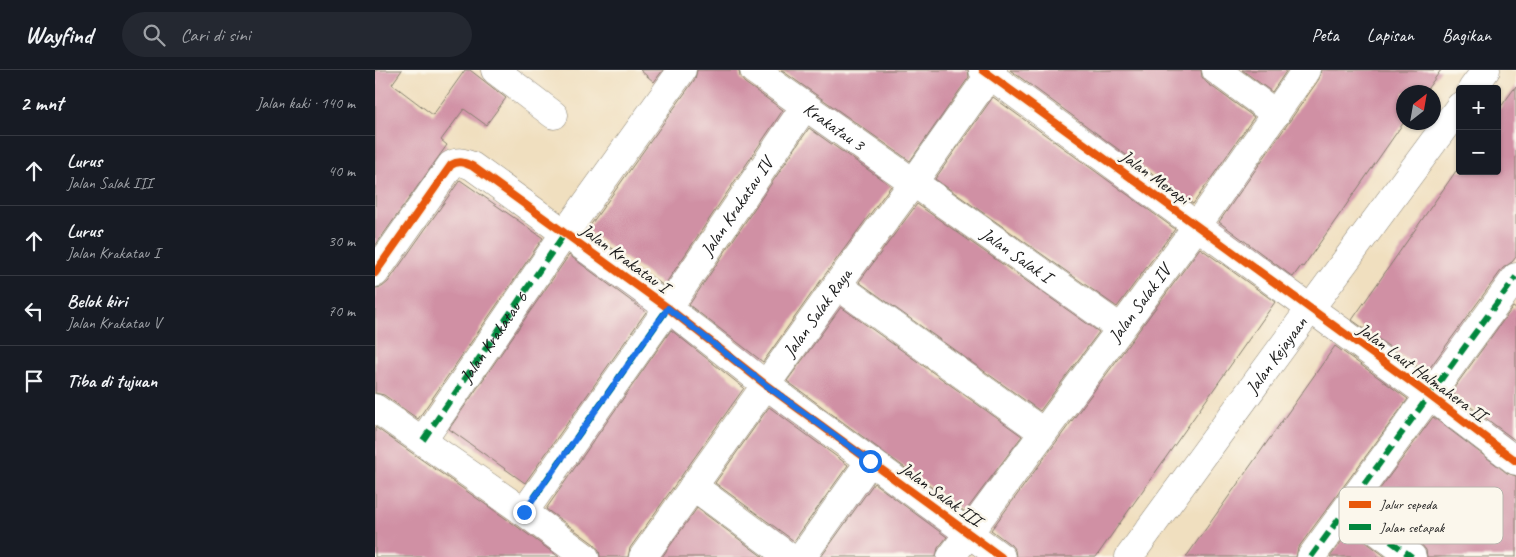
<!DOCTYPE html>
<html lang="id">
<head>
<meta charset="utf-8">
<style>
  body { margin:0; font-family:Caveat,sans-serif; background:#242831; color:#f1f3f6 }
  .controls { position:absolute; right:15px; top:15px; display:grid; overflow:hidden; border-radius:5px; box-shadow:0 1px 4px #0004 }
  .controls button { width:45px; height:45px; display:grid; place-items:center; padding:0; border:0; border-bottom:1px solid #363941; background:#171b24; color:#f1f3f6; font:25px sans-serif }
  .compass { position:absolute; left:1021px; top:15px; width:45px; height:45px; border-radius:50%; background:#171b24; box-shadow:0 1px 4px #0004; rotate:31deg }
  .stop { position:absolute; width:15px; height:15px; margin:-11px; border:4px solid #1a73e8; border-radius:50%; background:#fff }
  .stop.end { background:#1a73e8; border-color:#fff; box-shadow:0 1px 5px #0008 }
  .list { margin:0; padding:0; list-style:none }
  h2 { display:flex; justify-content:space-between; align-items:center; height:65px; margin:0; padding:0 20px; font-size:21px }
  h2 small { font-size:16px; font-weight:400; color:#9ea1a6 }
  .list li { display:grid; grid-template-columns:32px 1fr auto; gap:15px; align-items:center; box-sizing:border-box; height:70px; padding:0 20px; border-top:1px solid #363941 }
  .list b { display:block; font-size:19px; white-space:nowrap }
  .list p { margin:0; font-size:16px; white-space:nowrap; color:#9ea1a6 }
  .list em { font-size:16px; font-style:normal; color:#9ea1a6 }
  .icon { flex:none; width:28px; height:28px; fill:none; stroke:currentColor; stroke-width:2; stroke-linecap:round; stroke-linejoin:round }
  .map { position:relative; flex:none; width:1141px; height:487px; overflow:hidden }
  header { display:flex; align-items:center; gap:30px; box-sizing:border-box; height:70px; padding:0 25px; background:#171b24; border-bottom:1px solid #363941 }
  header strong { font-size:24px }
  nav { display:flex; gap:28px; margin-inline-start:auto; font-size:18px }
  .search { width:350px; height:45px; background:#242831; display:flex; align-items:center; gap:12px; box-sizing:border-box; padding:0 18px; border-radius:28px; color:#9ea1a6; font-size:19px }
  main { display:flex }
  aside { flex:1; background:#171b24 }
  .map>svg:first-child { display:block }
</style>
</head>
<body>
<header>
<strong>Wayfind</strong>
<div class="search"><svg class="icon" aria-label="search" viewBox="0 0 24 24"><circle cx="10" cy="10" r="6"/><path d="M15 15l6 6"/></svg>Cari di sini</div>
<nav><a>Peta</a><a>Lapisan</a><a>Bagikan</a></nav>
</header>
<main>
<aside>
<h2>2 mnt<small>Jalan kaki · 140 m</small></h2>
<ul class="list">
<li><svg class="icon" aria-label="ahead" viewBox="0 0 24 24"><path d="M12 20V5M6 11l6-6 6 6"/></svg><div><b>Lurus</b><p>Jalan Salak III</p></div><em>40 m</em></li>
<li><svg class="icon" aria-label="ahead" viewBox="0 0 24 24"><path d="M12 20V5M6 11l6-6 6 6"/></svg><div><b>Lurus</b><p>Jalan Krakatau I</p></div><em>30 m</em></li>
<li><svg class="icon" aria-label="left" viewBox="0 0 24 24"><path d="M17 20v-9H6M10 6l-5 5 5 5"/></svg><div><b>Belok kiri</b><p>Jalan Krakatau V</p></div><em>70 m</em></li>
<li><svg class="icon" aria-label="arrive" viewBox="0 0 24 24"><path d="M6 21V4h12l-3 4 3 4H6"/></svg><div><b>Tiba di tujuan</b></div></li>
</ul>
</aside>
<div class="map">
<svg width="1141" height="487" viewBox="0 0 1141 487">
  <rect width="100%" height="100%" fill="#fbf7ec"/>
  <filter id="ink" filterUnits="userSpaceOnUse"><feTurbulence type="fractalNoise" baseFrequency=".02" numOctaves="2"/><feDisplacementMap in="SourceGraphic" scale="10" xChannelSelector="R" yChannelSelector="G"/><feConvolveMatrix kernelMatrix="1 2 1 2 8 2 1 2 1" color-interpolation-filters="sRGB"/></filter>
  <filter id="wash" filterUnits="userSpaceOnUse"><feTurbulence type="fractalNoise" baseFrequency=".0096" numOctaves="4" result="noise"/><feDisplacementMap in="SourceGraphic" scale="20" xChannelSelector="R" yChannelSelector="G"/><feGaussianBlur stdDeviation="1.12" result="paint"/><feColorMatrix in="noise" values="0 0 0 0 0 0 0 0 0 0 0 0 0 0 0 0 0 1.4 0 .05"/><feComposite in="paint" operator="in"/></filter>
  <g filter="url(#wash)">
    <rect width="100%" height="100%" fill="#f0dfbf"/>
    <g id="blocks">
      <g fill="#d090a4">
        <polygon points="0,0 27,0 17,14 58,45 90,0 95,0 131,28 111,55 89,39 66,70 72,75 0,176"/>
        <polygon points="265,0 288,0 279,12"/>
        <polygon points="322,0 364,0 365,7 370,13 408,40 289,216 212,160 320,9"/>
        <polygon points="406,0 593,0 594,7 535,91"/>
        <polygon points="635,0 826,0 827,7 832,13 879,47 818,134"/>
        <polygon points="867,0 912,0 897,22"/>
        <polygon points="946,0 1066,0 1050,22 1028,22 1029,52 928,197 926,196 918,207 844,152 944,9"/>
        <polygon points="1141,16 1141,187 1137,192 1128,198 1051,303 977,250 1081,101 1122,101 1122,42"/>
        <polygon points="618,27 800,159 742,237 560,109"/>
        <polygon points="434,58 516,116 449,206 388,292 314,235"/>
        <polygon points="85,110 168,168 43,349 9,325 0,323 0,218 7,217 13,212"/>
        <polygon points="542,134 724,262 665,341 484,212"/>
        <polygon points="825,178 900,232 721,487 641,487 640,480 636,475 616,460"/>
        <polygon points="194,185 271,242 150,413 74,359"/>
        <polygon points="466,237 647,366 590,442 412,311"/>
        <polygon points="1138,237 1141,239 1141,371 1076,322"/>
        <polygon points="296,260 369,318 255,478 253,487 225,487 224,480 219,474 171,439"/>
        <polygon points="960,276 1033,329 923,478 921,487 811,487"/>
        <polygon points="394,337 473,395 419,471 340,413"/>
        <polygon points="1058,347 1132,403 1141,406 1141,487 1052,487 1051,480 1046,474 993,435"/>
        <polygon points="0,357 140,455 184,487 0,487"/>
        <polygon points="499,413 572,467 563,478 561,487 446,487"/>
        <polygon points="322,438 388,487 287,487"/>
        <polygon points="975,460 1011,487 955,487"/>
      </g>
    </g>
  </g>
  <g filter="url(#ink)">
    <use href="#blocks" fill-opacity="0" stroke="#867e6e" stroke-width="1"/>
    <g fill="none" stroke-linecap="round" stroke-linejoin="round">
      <g stroke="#867e6e" stroke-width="29">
        <g id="minor">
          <polyline points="120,0 179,45"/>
          <path id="s1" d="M379 0 745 258"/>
          <polyline points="608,0 1054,325 1141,391"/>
          <polyline points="841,0 901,44"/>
          <polyline points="1097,19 1111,0"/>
          <path d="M0 203 76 95C85 90 89 93 97 96L293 238 391 315 626 487"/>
          <polyline points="462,215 668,362"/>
          <polyline points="0,338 149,442 210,487"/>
          <path id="s2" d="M48 370 190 163 307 0"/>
          <polyline points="318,416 414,487"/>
          <polyline points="972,439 1037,487"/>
          <path id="s3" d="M149 442 293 238 430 36"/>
          <path id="s4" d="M268 487 462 215 538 113 618 0"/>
          <polyline points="427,487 495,391"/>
          <path id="s5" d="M576 487 822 156 931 0"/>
          <path id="s6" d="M754 487 935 239 1085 36"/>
          <polyline points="936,487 1141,207"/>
        </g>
      </g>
      <use href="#minor" stroke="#fff" stroke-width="28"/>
      <g stroke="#00873e" stroke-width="6" stroke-dasharray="12 6" stroke-linecap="butt">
        <polyline points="48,370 190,163"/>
        <polyline points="972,439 1037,487"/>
        <polyline points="149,442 293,238"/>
        <polyline points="936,487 1141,207"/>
      </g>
      <g stroke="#fbf7ec" stroke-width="11">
        <g id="cycleway">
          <polyline points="608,0 1054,325 1141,391"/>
          <path d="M0 203 76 95C85 90 89 93 97 96L293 238 391 315 626 487"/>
        </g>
      </g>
      <use href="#cycleway" stroke="#e8590c" stroke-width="8"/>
    </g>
  </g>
  <g fill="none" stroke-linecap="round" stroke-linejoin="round" filter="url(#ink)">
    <polyline stroke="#1a73e8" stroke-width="6" points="149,442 293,238 391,315 495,391"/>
  </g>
  <g text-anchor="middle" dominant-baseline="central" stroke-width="5" stroke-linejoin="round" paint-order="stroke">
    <g font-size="18" fill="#1c1c1c" stroke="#fbf7ec">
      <text stroke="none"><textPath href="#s1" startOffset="98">Krakatau 3</textPath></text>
      <text transform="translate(780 107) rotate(36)">Jalan Merapi</text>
      <text stroke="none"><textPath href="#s3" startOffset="372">Jalan Krakatau IV</textPath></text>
      <text stroke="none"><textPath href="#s1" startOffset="321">Jalan Salak I</textPath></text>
      <text transform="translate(250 188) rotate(36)">Jalan Krakatau I</text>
      <text stroke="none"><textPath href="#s5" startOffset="316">Jalan Salak IV</textPath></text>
      <text stroke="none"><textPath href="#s4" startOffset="300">Jalan Salak Raya</textPath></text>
      <text stroke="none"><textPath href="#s2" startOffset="125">Jalan Krakatau 6</textPath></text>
      <text stroke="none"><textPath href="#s6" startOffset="250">Jalan Kejayaan</textPath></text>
      <text transform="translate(1047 302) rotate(36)">Jalan Laut Halmahera II</text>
      <text transform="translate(566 424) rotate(36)">Jalan Salak III</text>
    </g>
  </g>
  <rect x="964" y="417" width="164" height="57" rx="8" fill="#fbf7ec" stroke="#b8b5ae" stroke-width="1"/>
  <rect x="974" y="431" width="22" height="7" fill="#e8590c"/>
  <rect x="974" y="454" width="22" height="6" fill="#00873e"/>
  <g font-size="14" fill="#1c1c1c">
    <text x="1005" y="439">Jalur sepeda</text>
    <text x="1005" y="462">Jalan setapak</text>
  </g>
</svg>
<div class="controls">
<button>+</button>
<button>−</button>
</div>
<svg class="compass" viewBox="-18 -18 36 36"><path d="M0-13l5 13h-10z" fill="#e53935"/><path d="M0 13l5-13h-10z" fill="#9ea1a6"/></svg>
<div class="stop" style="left:495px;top:391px"></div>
<div class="stop end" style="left:149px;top:442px"></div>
</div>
</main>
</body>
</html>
